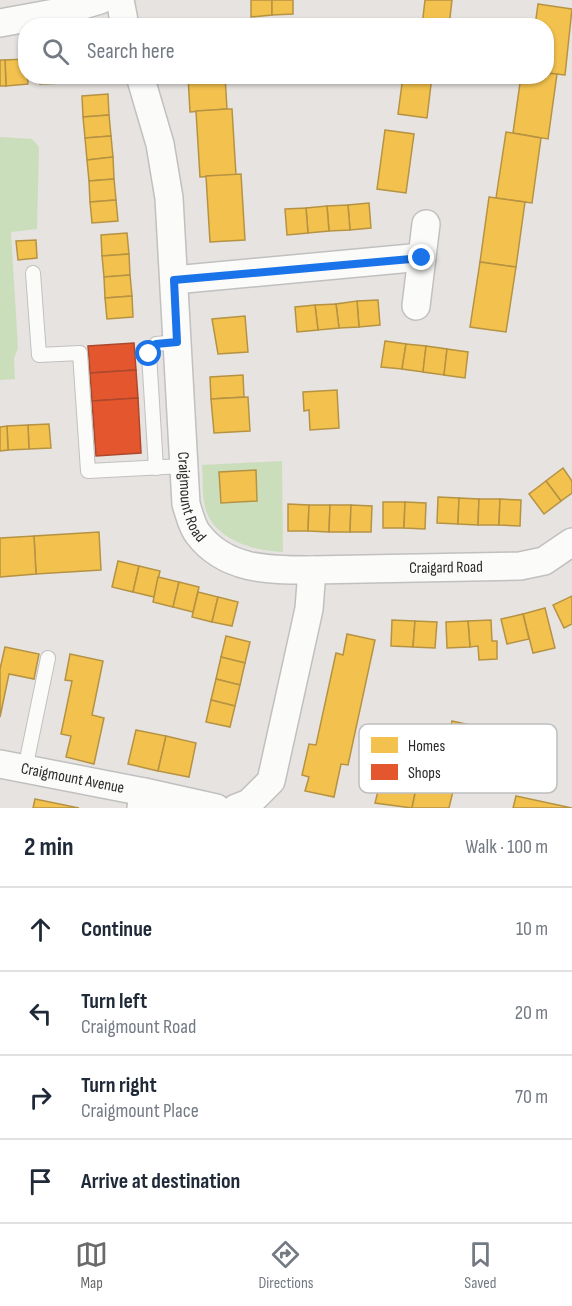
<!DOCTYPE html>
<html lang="en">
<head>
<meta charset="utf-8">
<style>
  body { margin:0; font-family:"Sofia Sans Condensed",sans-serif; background:#f6f6f7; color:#1f2937 }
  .stop { position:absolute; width:18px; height:18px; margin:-14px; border:4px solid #1a73e8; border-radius:50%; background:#fff }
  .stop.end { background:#1a73e8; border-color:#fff; box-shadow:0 2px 6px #0008 }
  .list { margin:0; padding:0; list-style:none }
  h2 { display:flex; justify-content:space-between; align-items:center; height:78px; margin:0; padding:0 24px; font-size:26px }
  h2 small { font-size:20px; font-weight:400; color:#747a83 }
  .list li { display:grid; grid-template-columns:39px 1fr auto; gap:18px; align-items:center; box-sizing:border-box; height:84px; padding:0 24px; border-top:2px solid #e0e1e3 }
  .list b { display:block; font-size:22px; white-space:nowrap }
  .list p { margin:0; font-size:20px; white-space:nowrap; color:#747a83 }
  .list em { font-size:20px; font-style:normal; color:#747a83 }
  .icon { flex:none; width:33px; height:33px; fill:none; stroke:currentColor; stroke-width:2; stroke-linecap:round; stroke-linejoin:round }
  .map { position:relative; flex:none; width:572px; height:808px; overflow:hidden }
  .search { position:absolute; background:#fff; box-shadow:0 2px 4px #0004; left:18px; right:18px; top:18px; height:66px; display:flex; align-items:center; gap:15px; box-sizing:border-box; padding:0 21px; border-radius:24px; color:#747a83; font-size:22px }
  .sheet { height:414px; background:#fff }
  nav { display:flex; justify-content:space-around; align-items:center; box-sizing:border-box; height:84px; border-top:2px solid #e0e1e3; background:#fff; font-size:16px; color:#747a83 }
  nav a { display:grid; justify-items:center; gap:3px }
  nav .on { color:#6b6a69 }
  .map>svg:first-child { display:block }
</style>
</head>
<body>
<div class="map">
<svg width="572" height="808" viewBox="0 0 572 808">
  <rect width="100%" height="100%" fill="#e6e3e0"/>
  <g fill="#cadebc">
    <polygon points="0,137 32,139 39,147 37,229 11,232 18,348 14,358 15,379 0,380"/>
    <path d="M282 461 283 552C252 551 209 538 204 502 202 490 203 477 202 465Z"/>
  </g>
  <g fill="#f2c14e" stroke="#b69343" stroke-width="1.5">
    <polygon points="251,0 272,0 272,15 251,17"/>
    <polygon points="272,0 293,0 293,14 272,15"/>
    <polygon points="425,0 452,0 449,26 422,26"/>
    <polygon points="538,4 572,9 565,75 546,73 546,26 535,26"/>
    <polygon points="26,59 28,84 6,86 5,60"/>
    <polygon points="0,60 5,60 6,86 0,86"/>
    <polygon points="546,73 557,74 548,139 513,133 521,76 546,76"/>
    <polygon points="40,76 61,76 62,83 40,84"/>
    <polygon points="61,76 83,76 84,82 62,83"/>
    <polygon points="188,76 225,76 227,109 190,112"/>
    <polygon points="403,76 432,76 427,118 398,114"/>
    <polygon points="108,94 109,115 83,117 82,96"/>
    <polygon points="227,109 232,109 236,175 200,177 196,111"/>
    <polygon points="109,115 111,136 85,138 83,117"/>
    <polygon points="385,130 414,134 406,193 377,189"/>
    <polygon points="506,132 541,138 532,203 496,198"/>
    <polygon points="111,136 113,157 87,160 85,138"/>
    <polygon points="113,157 114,179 89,181 87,160"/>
    <polygon points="241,174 245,240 210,242 206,176"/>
    <polygon points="114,179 116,200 90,202 89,181"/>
    <polygon points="489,197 525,202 516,267 480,262"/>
    <polygon points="116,200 118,221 92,223 90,202"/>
    <polygon points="369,203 371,228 350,230 348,205"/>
    <polygon points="348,205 350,230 329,231 327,206"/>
    <polygon points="327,206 329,231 308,233 306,208"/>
    <polygon points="306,208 308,233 287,235 285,209"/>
    <polygon points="127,233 129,254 102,256 101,235"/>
    <polygon points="36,240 37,258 18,260 16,241"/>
    <polygon points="129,254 130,275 104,277 102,256"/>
    <polygon points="480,262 516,267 506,332 470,327"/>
    <polygon points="130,275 132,296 105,298 104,277"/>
    <polygon points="132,296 133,317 107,319 105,298"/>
    <polygon points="378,300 380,325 359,327 357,301"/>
    <polygon points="357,301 359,327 339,328 336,304"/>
    <polygon points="336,304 339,328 318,330 315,305"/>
    <polygon points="315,305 318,330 297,332 295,307"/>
    <polygon points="245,316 248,352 218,354 212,319"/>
    <polygon points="385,341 406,344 402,369 381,367"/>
    <polygon points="406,344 426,346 423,372 402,369"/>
    <polygon points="426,346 447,349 444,375 423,372"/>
    <polygon points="447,349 468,352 465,378 444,375"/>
    <polygon points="243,375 244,397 211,399 210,377"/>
    <polygon points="337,390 339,428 310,430 309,410 304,411 303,392"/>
    <polygon points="248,397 250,431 214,433 211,399"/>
    <polygon points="49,424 51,448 29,449 28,425"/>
    <polygon points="28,425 29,449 8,450 7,426"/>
    <polygon points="7,426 8,450 0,451 0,427"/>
    <polygon points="563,468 572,481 572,493 561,501 546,481"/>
    <polygon points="256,470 257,501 221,503 219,472"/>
    <polygon points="546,481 561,501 544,514 529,494"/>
    <polygon points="438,497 459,498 458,524 437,523"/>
    <polygon points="459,498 479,499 478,525 458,524"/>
    <polygon points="479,499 500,499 499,525 478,525"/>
    <polygon points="500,499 521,500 520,526 499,525"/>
    <polygon points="383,502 405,502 404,528 383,528"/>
    <polygon points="405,502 426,503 425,529 404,528"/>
    <polygon points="288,504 309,505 308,531 288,531"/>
    <polygon points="309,505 330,505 329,532 308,531"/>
    <polygon points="330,505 351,505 350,532 329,532"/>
    <polygon points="351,505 372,506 371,532 350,532"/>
    <polygon points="99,532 101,570 36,574 34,536"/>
    <polygon points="34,536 36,574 0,577 0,538"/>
    <polygon points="118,561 139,566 133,592 112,587"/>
    <polygon points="139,566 160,571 154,597 133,592"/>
    <polygon points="158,577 179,582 173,607 153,602"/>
    <polygon points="179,582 199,587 193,612 173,607"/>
    <polygon points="198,592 218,597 212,622 192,617"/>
    <polygon points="572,596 572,624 564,628 553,605"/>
    <polygon points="218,597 238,602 232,626 212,622"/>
    <polygon points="545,608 555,648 533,653 523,614"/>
    <polygon points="523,614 529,639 507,644 501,619"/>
    <polygon points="392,620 415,621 413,647 391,646"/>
    <polygon points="491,620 492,641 497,641 497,659 479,660 478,646 470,647 468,621"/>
    <polygon points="415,621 437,622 435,648 413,647"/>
    <polygon points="468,621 470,647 447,648 446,622"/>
    <polygon points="347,634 375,640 348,765 341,764 334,797 305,791 309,777 302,775 309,744 316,745 336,653 343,655"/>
    <polygon points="226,636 250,642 245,663 221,657"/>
    <polygon points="5,647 39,654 34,679 9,674 0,717 0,669"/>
    <polygon points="70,654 103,661 92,715 104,718 94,764 66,757 71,736 61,734 72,681 65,680"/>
    <polygon points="221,657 245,663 240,685 216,679"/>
    <polygon points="216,679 240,685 235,706 211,700"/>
    <polygon points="211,700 235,706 230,727 206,722"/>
    <polygon points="452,721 489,729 482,763 445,755"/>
    <polygon points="136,730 166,736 158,771 128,764"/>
    <polygon points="166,736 196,743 189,777 158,771"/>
    <polygon points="383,771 418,779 412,808 375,803"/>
    <polygon points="418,779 454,787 449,808 412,808"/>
    <polygon points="516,796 572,808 513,808"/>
    <polygon points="35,799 79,808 33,808"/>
  </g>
  <g fill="#e4572e" stroke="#ac492c" stroke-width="1.5">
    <polygon points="134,343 136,370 90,373 88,346"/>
    <polygon points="136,370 138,398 92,401 90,373"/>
    <polygon points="138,398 141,453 96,456 92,401"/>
  </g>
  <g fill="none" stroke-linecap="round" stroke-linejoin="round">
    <g stroke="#c1c0c0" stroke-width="16">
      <g id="lane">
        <polyline points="33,273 39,355 80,353 88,471 184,466"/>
        <polyline points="156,468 149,354 156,344 177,342"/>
        <polyline points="25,769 48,658"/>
      </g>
    </g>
    <g stroke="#c1c0c0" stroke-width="30">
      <g id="street">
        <polyline points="120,0 125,26"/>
        <polyline points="0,23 60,12 100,0"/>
        <path id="s1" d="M140 76 160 144 169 198 186 504C189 513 192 527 198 534 226 571 271 570 312 570L309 609 271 781 249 803 236 808"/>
        <polyline points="174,280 422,257"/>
        <polyline points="416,306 426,224"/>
        <path id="s2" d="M312 570 520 566 544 561 572 542"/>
        <path id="s3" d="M0 764 144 792"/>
        <polyline points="141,808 144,792 216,808"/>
      </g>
    </g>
    <use href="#lane" stroke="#fbfbfa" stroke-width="14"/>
    <use href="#street" stroke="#fbfbfa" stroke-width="27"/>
  </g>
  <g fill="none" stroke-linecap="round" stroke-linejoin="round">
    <polyline stroke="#1a73e8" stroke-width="8" points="149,354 156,344 177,342 174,280 422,258"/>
  </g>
  <g text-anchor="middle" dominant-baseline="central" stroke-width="6" stroke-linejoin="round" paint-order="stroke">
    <g font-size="16" fill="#292929" stroke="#fff">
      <text stroke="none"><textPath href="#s1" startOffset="426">Craigmount Road</textPath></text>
      <text stroke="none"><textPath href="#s2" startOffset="134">Craigard Road</textPath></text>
      <text stroke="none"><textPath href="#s3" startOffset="74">Craigmount Avenue</textPath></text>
    </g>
  </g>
  <rect x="359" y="724" width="198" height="69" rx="9" fill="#fff" stroke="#bfbfbf" stroke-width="1.5"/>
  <rect x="371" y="737" width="27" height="16" fill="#f2c14e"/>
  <rect x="371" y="764" width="27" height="16" fill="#e4572e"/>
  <g font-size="16" fill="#292929">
    <text x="408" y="751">Homes</text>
    <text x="408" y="778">Shops</text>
  </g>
</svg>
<div class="stop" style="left:149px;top:354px"></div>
<div class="stop end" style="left:422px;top:258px"></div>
<div class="search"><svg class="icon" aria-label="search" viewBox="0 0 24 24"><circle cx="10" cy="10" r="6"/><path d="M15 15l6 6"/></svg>Search here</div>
</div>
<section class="sheet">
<h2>2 min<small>Walk · 100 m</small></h2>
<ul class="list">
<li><svg class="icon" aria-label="ahead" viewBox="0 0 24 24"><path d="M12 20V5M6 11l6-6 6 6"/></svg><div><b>Continue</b></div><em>10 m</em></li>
<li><svg class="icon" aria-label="left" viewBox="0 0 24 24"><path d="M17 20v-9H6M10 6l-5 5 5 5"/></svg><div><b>Turn left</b><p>Craigmount Road</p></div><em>20 m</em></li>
<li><svg class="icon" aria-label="right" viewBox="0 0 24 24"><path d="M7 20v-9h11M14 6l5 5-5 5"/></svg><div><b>Turn right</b><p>Craigmount Place</p></div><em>70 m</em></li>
<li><svg class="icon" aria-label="arrive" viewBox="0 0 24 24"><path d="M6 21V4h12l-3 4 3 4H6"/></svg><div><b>Arrive at destination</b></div></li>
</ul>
</section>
<nav>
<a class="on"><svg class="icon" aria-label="map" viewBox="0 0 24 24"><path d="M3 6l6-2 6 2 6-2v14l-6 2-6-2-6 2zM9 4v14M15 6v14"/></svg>Map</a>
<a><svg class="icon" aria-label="directions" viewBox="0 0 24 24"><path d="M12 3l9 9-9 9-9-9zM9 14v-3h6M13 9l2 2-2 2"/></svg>Directions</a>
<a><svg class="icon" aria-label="saved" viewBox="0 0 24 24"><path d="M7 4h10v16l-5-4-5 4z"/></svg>Saved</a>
</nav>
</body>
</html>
